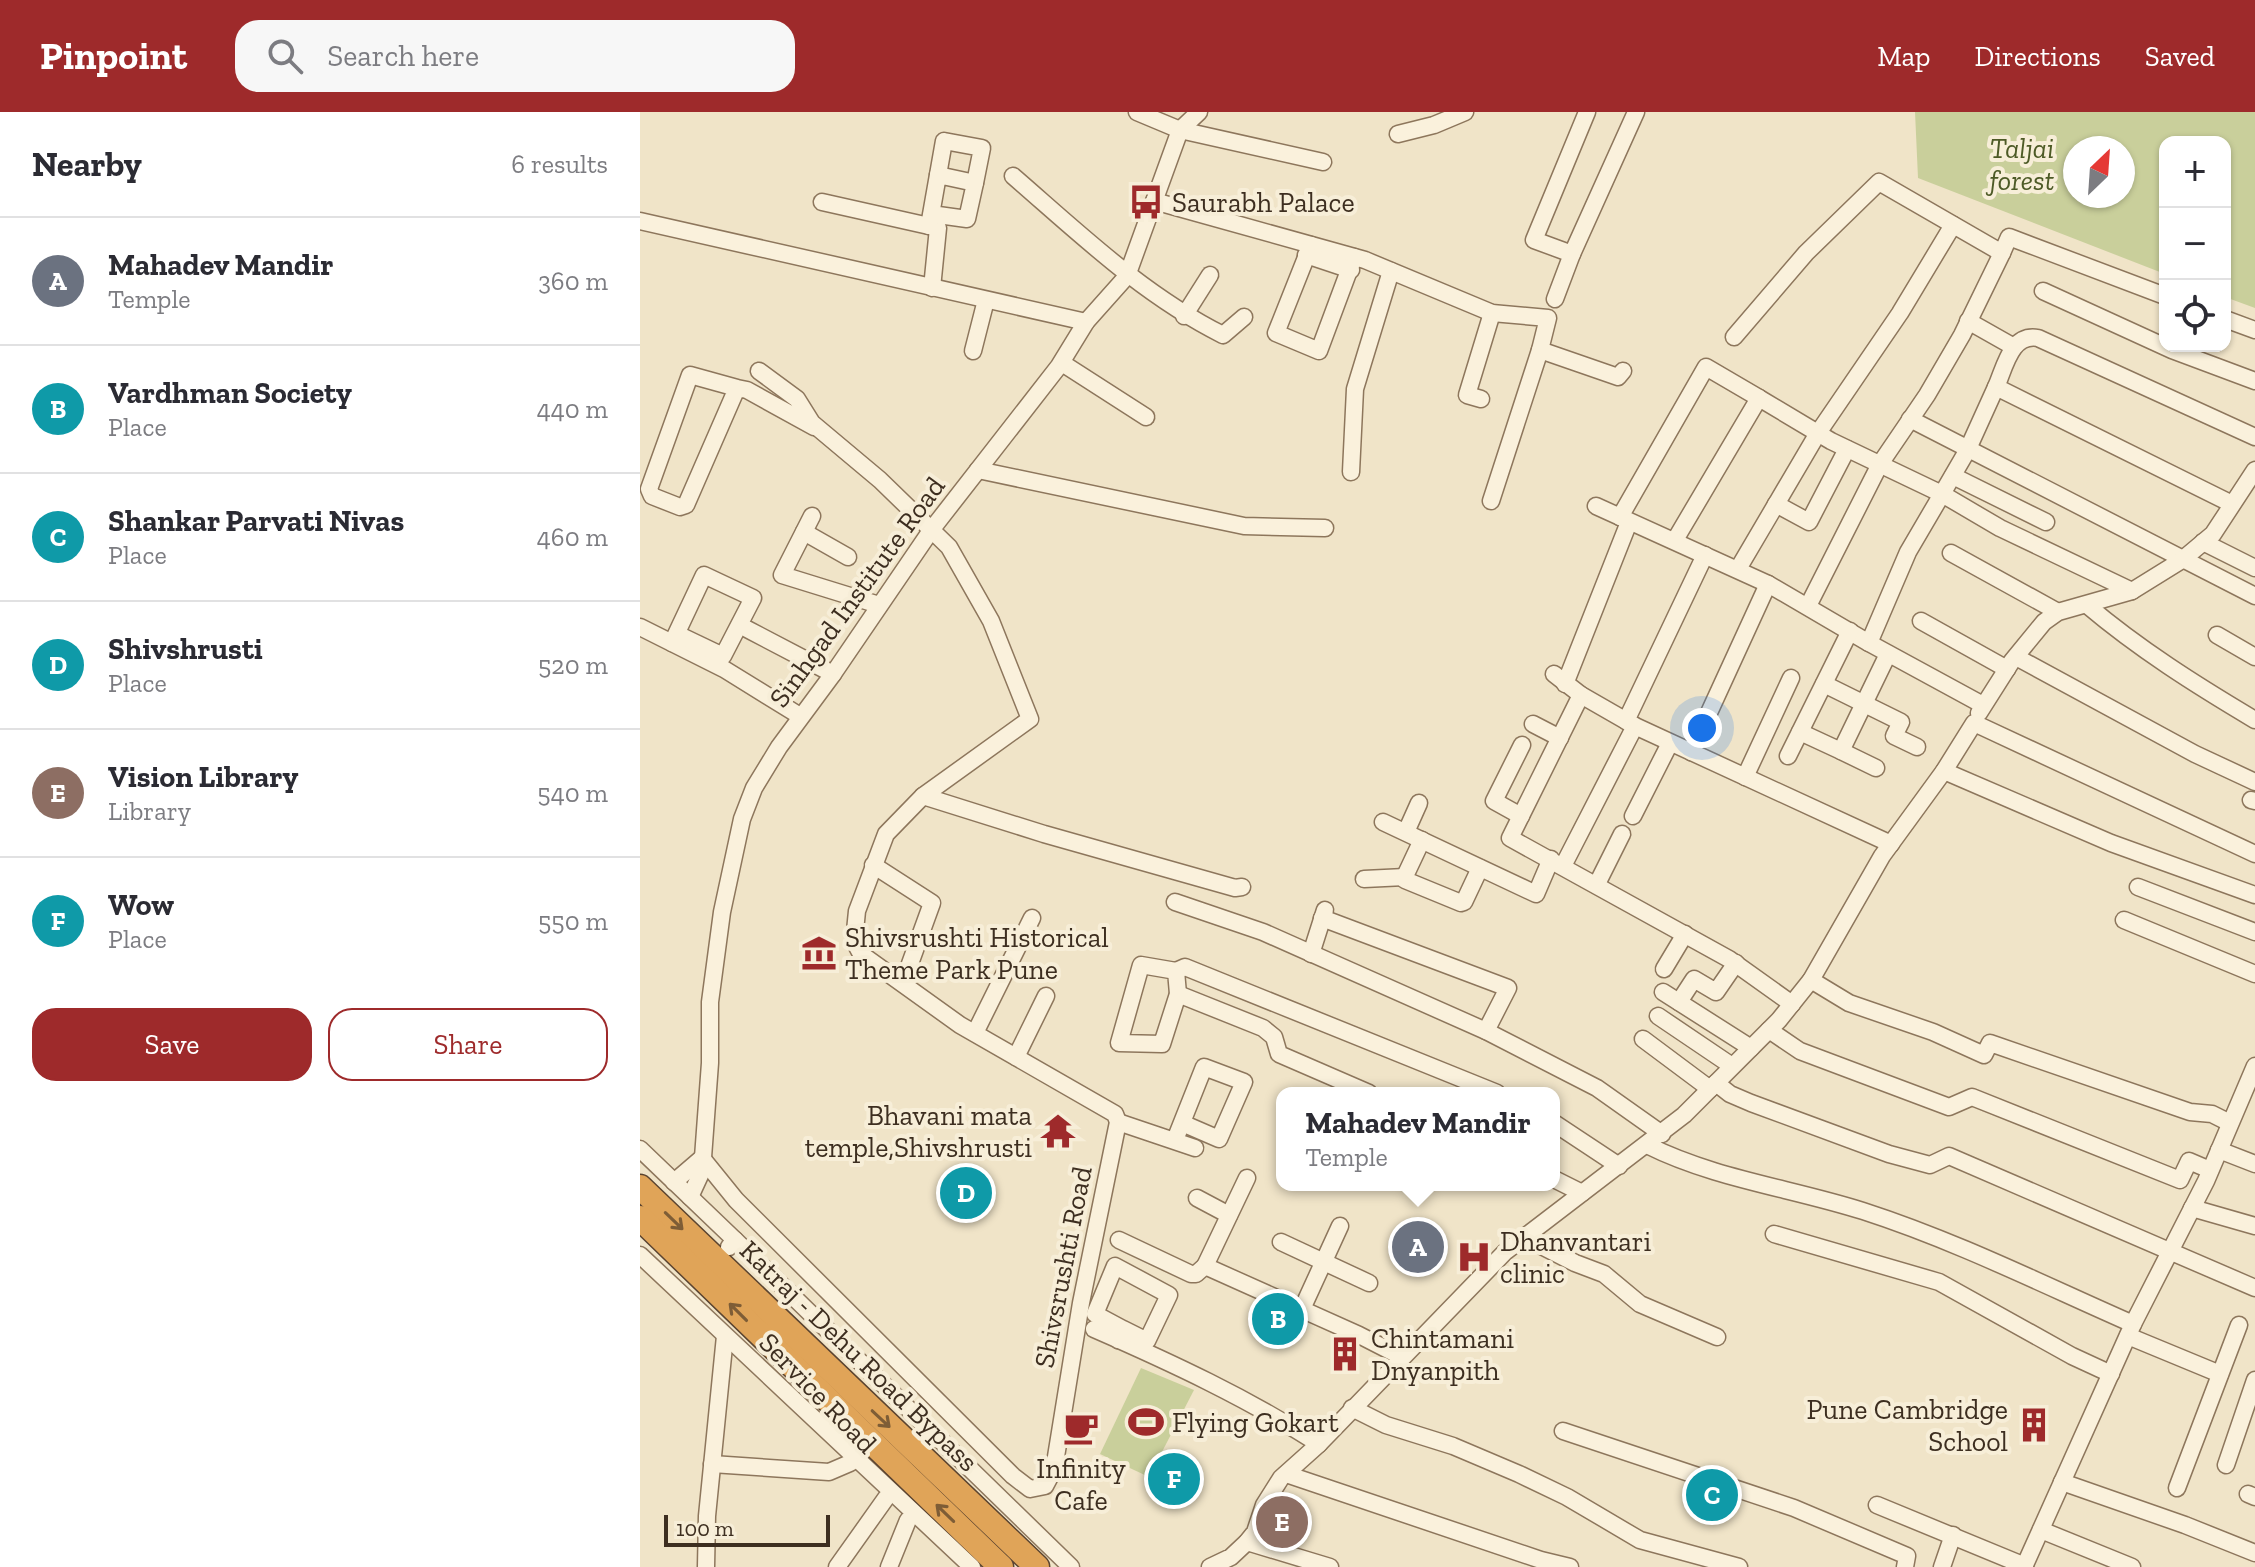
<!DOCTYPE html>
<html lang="en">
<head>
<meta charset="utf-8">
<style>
  body { margin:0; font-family:"Zilla Slab",serif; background:#f7f7f7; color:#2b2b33 }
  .controls { position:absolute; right:24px; top:24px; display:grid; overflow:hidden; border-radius:16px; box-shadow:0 2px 6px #0004 }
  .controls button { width:72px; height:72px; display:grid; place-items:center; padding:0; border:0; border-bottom:2px solid #e1e1e2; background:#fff; color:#2b2b33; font:40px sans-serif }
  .compass { position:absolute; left:1423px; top:24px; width:72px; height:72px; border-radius:50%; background:#fff; box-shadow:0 2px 6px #0004; rotate:25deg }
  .scale { position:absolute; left:24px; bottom:20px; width:166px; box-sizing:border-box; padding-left:8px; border:4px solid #3d2e20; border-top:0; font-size:22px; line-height:28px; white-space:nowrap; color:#3d2e20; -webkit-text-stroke:6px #f7eed8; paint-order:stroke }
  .you { position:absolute; left:1062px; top:616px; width:28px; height:28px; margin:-20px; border:6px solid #fff; border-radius:50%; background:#1a73e8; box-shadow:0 0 0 12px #1a73e833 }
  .badge { display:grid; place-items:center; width:52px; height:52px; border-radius:50%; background:#9e2a2b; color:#fff; font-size:26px; font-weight:700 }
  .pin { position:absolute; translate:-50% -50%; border:4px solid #fff; box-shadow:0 2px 8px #0006 }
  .popup { position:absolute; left:636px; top:975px; width:284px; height:104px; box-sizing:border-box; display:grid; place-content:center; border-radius:16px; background:#fff; filter:drop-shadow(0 2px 6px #0005); font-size:26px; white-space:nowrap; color:#7c7c81 }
  .popup b { font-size:30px; color:#2b2b33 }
  .popup::after { content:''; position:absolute; left:50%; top:100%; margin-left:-16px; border:16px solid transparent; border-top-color:#fff }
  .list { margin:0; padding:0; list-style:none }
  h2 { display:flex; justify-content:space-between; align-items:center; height:104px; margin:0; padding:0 32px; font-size:34px }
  h2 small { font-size:26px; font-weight:400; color:#7c7c81 }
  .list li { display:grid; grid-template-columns:52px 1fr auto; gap:24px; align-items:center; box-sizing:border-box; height:128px; padding:0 32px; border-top:2px solid #e1e1e2 }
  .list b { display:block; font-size:30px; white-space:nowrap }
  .list p { margin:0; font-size:26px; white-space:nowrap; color:#7c7c81 }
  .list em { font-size:26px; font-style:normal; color:#7c7c81 }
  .actions { display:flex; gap:16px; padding:24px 32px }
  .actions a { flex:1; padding:18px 0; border:2px solid #9e2a2b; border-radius:24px; text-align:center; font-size:28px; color:#9e2a2b }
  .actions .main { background:#9e2a2b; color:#fff }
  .icon { flex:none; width:44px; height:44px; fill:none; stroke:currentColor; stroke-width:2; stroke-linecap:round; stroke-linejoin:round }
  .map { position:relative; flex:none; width:1615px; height:1455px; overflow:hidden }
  header { display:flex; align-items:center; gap:48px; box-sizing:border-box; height:112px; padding:0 40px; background:#9e2a2b; color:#fff }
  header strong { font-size:38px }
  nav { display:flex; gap:44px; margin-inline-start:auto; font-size:28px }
  .search { width:560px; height:72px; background:#f7f7f7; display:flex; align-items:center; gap:20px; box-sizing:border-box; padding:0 28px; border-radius:24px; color:#7c7c81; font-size:30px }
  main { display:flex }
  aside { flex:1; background:#fff }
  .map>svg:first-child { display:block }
</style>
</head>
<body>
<header>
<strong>Pinpoint</strong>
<div class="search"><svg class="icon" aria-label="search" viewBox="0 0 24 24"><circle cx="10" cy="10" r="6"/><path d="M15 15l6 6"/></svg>Search here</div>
<nav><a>Map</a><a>Directions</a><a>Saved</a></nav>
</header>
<main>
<aside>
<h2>Nearby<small>6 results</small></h2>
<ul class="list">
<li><span class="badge" style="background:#6b7280">A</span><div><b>Mahadev Mandir</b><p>Temple</p></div><em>360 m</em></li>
<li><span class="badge" style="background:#0f9aa8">B</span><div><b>Vardhman Society</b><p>Place</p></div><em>440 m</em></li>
<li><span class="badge" style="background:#0f9aa8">C</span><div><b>Shankar Parvati Nivas</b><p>Place</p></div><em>460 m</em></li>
<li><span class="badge" style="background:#0f9aa8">D</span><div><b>Shivshrusti</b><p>Place</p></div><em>520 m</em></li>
<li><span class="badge" style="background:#8d6e63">E</span><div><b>Vision Library</b><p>Library</p></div><em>540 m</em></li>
<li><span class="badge" style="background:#0f9aa8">F</span><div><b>Wow</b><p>Place</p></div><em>550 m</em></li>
</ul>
<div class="actions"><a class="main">Save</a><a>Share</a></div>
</aside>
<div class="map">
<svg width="1615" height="1455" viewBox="0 0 1615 1455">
  <rect width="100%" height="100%" fill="#f0e4c8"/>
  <g fill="#c9cf9b" fill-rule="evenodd">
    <path d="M1275 0H1615V196L1585 185V30H1525V162L1278 66ZM1435 36H1483V84H1435Z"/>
    <polygon points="501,1256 554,1278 509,1365 460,1342"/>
  </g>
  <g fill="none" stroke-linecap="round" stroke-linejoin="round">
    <g stroke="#8d765c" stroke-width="19">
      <g id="minor">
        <polyline points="497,0 540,18 683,50"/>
        <polyline points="758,22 794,13 825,0"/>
        <polyline points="298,63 304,29 342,36 335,71"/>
        <path d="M373 64C440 122 503 183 583 223L604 205"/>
        <polyline points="514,89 725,148 852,201 908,206 900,238 978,265 983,259"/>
        <polyline points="182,90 298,116 292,176"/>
        <polyline points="0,109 446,210"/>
        <polyline points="289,114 298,63 335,71 327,107 291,102"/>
        <polyline points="671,133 636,221 679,239 714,145"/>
        <polyline points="932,142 996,0"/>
        <polyline points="666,143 711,158"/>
        <polyline points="1403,179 1532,238 1615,269"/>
        <polyline points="915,187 932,142 894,128 947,0"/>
        <polyline points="544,204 570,163"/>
        <polyline points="1585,207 1615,218"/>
        <polyline points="1328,209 1374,235"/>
        <polyline points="1094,225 1166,141 1239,70 1362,141 1369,125 1525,184"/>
        <polyline points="333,239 346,188"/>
        <polyline points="422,251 506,305"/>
        <polyline points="97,276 50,263 9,377 12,384 40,395 46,393 97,276 107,278 174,315"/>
        <polyline points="841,287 827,283 852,201"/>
        <polyline points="1270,307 1615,484"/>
        <polyline points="338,358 604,414 685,416"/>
        <polyline points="711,360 715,277 751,159"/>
        <polyline points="1313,364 1406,410"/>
        <polyline points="851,389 900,238"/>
        <polyline points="1136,392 1169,410 1207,337"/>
        <path d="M1592 392 1356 275C1365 255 1371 221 1398 226L1615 325"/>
        <polyline points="956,394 1128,472 1229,531 1343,593"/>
        <polyline points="172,404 142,463 239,493"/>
        <polyline points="980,405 1066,255 1119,286"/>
        <polyline points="164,420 208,445"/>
        <polyline points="1035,428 1119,286 1191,329 1302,382 1327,339 1356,275"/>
        <polyline points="1563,430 1615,456"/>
        <polyline points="1311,441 1418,500"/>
        <polyline points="1098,457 1178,321 1260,201 1313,113"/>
        <path d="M1447 493C1499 537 1556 573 1615 608"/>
        <polyline points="1168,494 1240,352 1287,283 1322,223 1362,141"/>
        <polyline points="1281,509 1367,557"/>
        <polyline points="0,515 84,557 160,604"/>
        <polyline points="107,517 193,562"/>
        <polyline points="1577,523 1615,545"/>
        <polyline points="32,531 64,463 113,486 83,544 37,522"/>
        <polyline points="1229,531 1268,440 1302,382 1360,416 1492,479"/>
        <polyline points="1376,545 1555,642 1615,670"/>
        <polyline points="914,562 941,583 995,614 1251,732"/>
        <polyline points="925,572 989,410"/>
        <polyline points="1184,572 1261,610 1254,624 1277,635"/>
        <polyline points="941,583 870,726 1089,847 1152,892"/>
        <polyline points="1339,601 1372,549 1404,510 1418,500 1492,479 1542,448 1573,422 1615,358"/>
        <polyline points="986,609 1065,443"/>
        <polyline points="893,612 920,626"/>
        <polyline points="1160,620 1201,639 1248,542"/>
        <polyline points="1201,639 1236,656"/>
        <polyline points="1051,640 1128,472"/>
        <polyline points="1148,644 1210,519"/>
        <polyline points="1304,659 1471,731 1615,783"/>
        <polyline points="1105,665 1151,566"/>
        <polyline points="283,684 404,722 595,776 602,775"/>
        <polyline points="1611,688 1615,689"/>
        <polyline points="881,704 854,689 882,633"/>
        <polyline points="993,704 1030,631"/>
        <polyline points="743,710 896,782 911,747"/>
        <polyline points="766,720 779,691"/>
        <polyline points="782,728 766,762 765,768 821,791 824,790 840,756"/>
        <polyline points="233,753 292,791 263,871"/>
        <polyline points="923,754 995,614"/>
        <polyline points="724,767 765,765"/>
        <polyline points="957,772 982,722"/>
        <polyline points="1498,775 1615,820"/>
        <polyline points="535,790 623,820 846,919 957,976 1022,1022"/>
        <polyline points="682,806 868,876 846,919"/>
        <polyline points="1484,808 1615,862"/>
        <polyline points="671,842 685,798"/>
        <polygon points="501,853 536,859 538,882 522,932 479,931"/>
        <polyline points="1024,857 1045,822"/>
        <polyline points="536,859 545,855 857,981"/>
        <polyline points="1171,868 1209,891 1293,920 1344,943 1350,931 1550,1000 1572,1002 1590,1011"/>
        <polyline points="1023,880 1111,936"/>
        <polyline points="538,882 623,916 634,925 639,942 729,981"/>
        <polyline points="1039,890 1054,867 1076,880 1096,851"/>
        <polyline points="1018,904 1092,954"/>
        <polyline points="1129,918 1160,939 1309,995 1332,985 1540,1068 1549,1049 1570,1058"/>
        <polyline points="335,921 392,806"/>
        <polyline points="1003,927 1070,977"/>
        <polyline points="376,945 406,884"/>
        <polyline points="1076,971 1090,982 1111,991 1249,1042 1290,1053 1309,1044 1615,1176"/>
        <polyline points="478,1010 555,1036"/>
        <polyline points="914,1011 979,1054"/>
        <polyline points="535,1028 564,955 604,970 579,1027 542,1011"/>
        <path d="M1007 1033C1075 1067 1151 1076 1223 1099 1316 1129 1404 1173 1493 1212L1384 1455"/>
        <polyline points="0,1037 95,1128 89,1135"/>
        <polyline points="1579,1038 1615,1052"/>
        <polyline points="62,1046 96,1088 373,1364 390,1377 405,1374 414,1357 441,1191 478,1010 475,1002 320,913 221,842 214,829 217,799 246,722 283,684 390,607 351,509 309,435 240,368 172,311 157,287 119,259"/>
        <polyline points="607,1066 565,1154 719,1223 762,1245"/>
        <polyline points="914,1067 942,1081"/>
        <polyline points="34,1070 62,1046"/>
        <polyline points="50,1085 62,1059 70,951 70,890 82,800 102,707 114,676 139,635 193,562 292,417 419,254 446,210 487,164 540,18 559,0"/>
        <polyline points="557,1086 589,1103"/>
        <polyline points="1552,1096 1615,1114"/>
        <polyline points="1134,1122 1299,1170 1432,1244 1471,1262"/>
        <polyline points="884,1125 935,1151 964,1162 1000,1192 1077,1225"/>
        <polyline points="95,1128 431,1455"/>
        <polyline points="479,1128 551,1162 556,1162 565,1154"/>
        <polyline points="641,1130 729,1171"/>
        <polyline points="0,1143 332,1455"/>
        <polyline points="662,1197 700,1114"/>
        <polyline points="1493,1212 1566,1069 1615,954"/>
        <path d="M454 1217C532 1251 607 1286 679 1332"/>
        <polyline points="1488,1224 1580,1262"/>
        <polyline points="478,1228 483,1217 507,1229 529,1183 475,1154 455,1202 483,1217"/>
        <polyline points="712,1296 746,1313 813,1334 879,1362 927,1385 1000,1428 1099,1455"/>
        <polyline points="923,1319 1154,1396 1267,1444 1265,1455"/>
        <polyline points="72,1352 189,1360 210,1351"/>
        <polyline points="1586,1353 1615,1268"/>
        <polyline points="646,1362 901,1448 930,1455"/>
        <polyline points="1422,1370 1545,1413 1615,1441"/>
        <polyline points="1537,1376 1599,1213"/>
        <polyline points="1608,1382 1615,1385"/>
        <polyline points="1237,1393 1385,1454"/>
        <polyline points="1401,1418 1492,1455"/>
        <polyline points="607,1430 690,1455"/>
        <polyline points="66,1455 67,1404 85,1224"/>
        <polyline points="197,1455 246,1386"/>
        <polyline points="249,1455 268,1408"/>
        <polyline points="570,1455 591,1445 607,1430 615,1420 624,1393 641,1366 679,1332 865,1140 1044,1003 1139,908 1171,868 1242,744 1304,659 1334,611 1615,742"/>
        <polyline points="1302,1455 1313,1423"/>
      </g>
    </g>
    <g stroke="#5b4430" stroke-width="27">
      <g id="highway">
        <polyline points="0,1075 397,1455"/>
        <polyline points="0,1106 361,1455"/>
      </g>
    </g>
    <use href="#minor" stroke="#faf1dc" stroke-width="16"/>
    <use href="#highway" stroke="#e0a458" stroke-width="24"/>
  </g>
  <defs><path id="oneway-shaft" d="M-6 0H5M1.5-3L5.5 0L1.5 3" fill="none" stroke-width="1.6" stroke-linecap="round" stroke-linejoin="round" transform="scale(2)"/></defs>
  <g stroke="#7e5d36">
    <use href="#oneway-shaft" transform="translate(34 1109) rotate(44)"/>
    <use href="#oneway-shaft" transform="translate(98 1200) rotate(-135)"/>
    <use href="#oneway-shaft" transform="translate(241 1307) rotate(43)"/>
    <use href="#oneway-shaft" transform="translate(305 1401) rotate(-136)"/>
  </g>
  <defs>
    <g id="bus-bare" transform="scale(2.76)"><path d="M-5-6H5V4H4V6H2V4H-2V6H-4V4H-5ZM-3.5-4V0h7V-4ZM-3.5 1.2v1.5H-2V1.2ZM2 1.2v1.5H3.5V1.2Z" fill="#9e2a2b" stroke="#f7eed8" stroke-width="2.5" paint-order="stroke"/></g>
    <g id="museum-bare" transform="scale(2.76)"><path d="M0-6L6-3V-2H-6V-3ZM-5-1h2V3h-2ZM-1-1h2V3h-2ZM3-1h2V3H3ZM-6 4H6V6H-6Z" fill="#9e2a2b" stroke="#f7eed8" stroke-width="2.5" paint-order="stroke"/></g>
    <g id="temple-bare" transform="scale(2.76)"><path d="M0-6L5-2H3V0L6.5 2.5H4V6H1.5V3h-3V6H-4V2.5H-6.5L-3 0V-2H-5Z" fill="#9e2a2b" stroke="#f7eed8" stroke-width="2.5" paint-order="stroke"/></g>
    <g id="hospital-bare" transform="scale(2.76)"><path d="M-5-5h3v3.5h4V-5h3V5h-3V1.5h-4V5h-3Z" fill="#9e2a2b" stroke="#f7eed8" stroke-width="2.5" paint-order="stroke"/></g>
    <g id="building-bare" transform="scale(2.76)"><path d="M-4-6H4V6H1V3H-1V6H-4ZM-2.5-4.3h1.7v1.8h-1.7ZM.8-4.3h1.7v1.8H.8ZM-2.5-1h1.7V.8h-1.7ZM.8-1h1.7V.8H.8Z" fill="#9e2a2b" stroke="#f7eed8" stroke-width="2.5" paint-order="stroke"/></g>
    <g id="stadium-bare" transform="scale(2.76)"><path d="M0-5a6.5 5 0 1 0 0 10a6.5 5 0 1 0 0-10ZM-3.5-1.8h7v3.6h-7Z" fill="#9e2a2b" stroke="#f7eed8" stroke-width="2.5" paint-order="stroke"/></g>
    <g id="cafe-bare" transform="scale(2.76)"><path d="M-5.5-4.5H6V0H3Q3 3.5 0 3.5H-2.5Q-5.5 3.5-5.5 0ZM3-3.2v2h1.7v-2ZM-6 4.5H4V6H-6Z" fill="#9e2a2b" stroke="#f7eed8" stroke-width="2.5" paint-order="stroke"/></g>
  </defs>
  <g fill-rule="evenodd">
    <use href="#bus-bare" x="506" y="90"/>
    <use href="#museum-bare" x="179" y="841"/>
    <use href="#temple-bare" x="418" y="1019"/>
    <use href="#hospital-bare" x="834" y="1145"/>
    <use href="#building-bare" x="705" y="1242"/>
    <use href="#stadium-bare" x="506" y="1310"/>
    <use href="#building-bare" x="1394" y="1313"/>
    <use href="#cafe-bare" x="441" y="1316"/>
  </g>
  <g text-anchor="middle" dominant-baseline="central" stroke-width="8" stroke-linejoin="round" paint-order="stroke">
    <g font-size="28" font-style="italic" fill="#4d5a26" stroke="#f7eed8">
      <text x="1382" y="36">Taljai<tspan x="1382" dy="32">forest</tspan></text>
    </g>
    <g font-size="28" fill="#3d2e20" stroke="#f7eed8" text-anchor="start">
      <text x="532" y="90">Saurabh Palace</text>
      <text x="205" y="825">Shivsrushti Historical<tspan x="205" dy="32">Theme Park Pune</tspan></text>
      <text x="392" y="1003" text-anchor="end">Bhavani mata<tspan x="392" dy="32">temple,Shivshrusti</tspan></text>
      <text x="860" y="1129">Dhanvantari<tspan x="860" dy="32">clinic</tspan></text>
      <text x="731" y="1226">Chintamani<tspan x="731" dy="32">Dnyanpith</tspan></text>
      <text x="1368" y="1297" text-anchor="end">Pune Cambridge<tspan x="1368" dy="32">School</tspan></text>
      <text x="532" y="1310">Flying Gokart</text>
      <text x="441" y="1356" text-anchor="middle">Infinity<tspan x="441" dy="32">Cafe</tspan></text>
    </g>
    <g font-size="28" fill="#3d2e20" stroke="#f7eed8">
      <text transform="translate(217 480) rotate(-54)">Sinhgad Institute Road</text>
      <text transform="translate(423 1155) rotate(-79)">Shivsrushti Road</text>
      <text transform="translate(219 1244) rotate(44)">Katraj - Dehu Road Bypass</text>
      <text transform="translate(178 1281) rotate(46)">Service Road</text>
    </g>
  </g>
</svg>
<div class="controls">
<button>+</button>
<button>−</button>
<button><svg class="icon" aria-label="locate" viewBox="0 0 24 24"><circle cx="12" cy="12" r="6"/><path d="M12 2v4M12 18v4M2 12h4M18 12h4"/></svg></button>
</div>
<svg class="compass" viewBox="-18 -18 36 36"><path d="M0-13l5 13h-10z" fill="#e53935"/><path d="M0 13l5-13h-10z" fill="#7c7c81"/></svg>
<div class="scale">100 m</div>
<div class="you"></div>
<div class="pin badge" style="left:778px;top:1135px;background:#6b7280">A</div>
<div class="popup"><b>Mahadev Mandir</b>Temple</div>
<div class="pin badge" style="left:638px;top:1207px;background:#0f9aa8">B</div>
<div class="pin badge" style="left:1072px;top:1383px;background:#0f9aa8">C</div>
<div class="pin badge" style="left:326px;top:1081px;background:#0f9aa8">D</div>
<div class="pin badge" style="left:642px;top:1410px;background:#8d6e63">E</div>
<div class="pin badge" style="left:534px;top:1367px;background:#0f9aa8">F</div>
</div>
</main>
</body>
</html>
